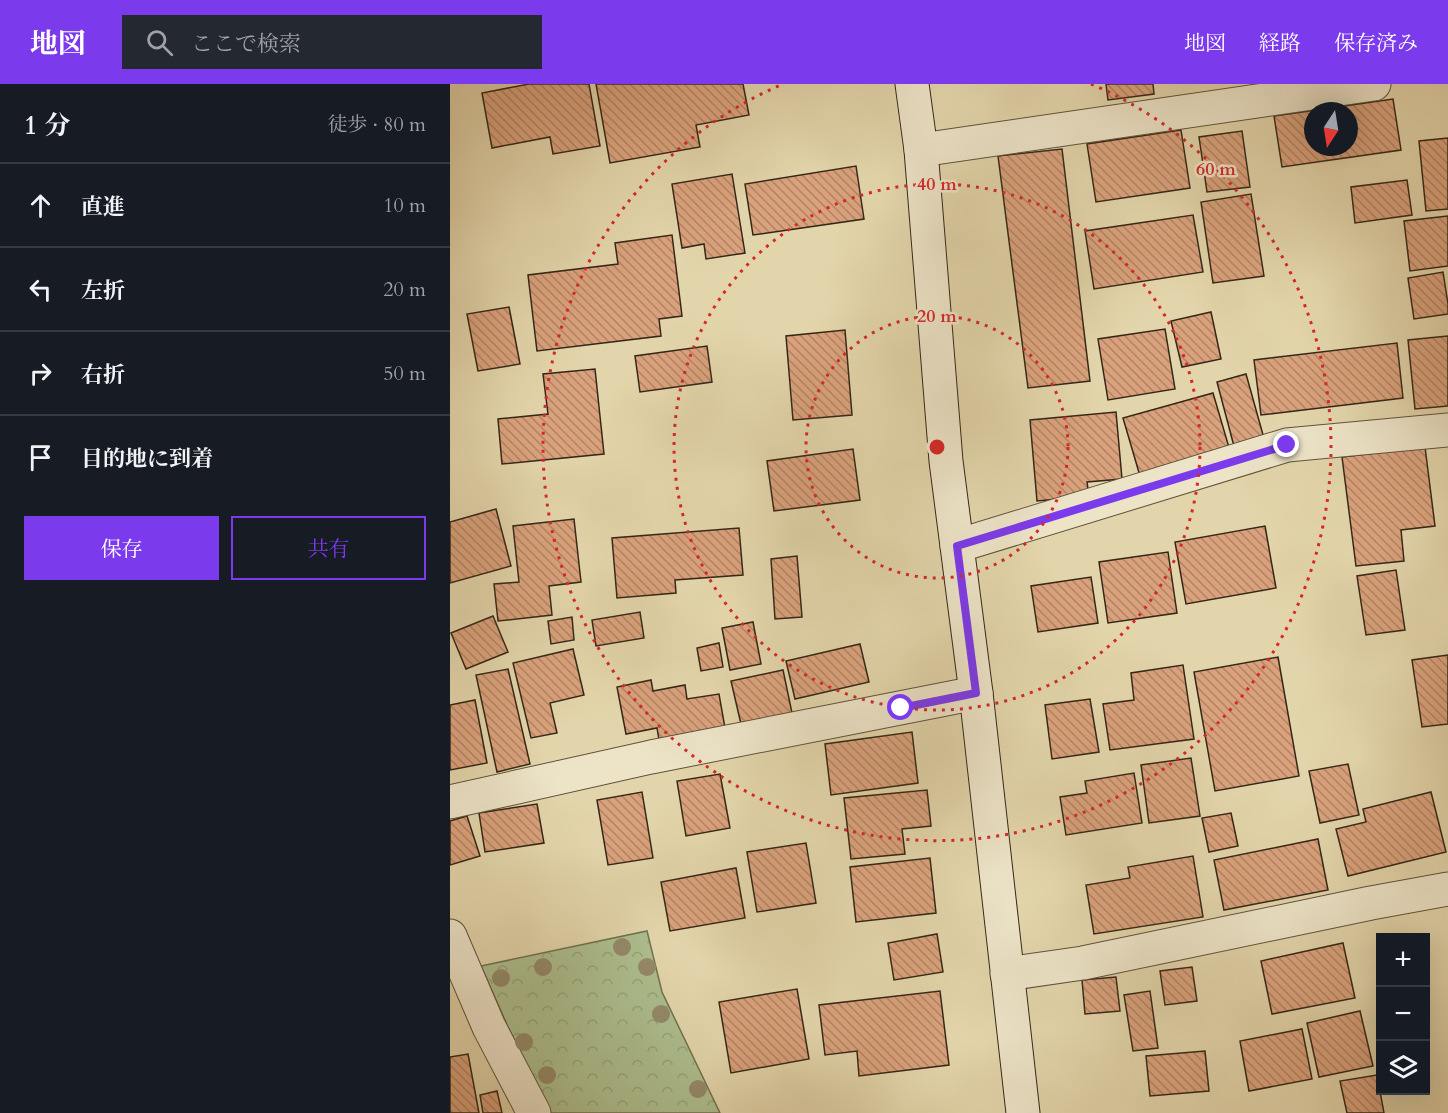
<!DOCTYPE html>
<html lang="ja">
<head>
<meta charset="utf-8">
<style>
  body { margin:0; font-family:Cardo,"Noto Serif JP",serif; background:#242831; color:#f1f3f6 }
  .controls { position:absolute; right:18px; bottom:18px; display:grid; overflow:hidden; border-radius:0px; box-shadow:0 6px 24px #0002 }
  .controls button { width:54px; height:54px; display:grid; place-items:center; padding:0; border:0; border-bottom:2px solid #363941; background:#171b24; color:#f1f3f6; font:30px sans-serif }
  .compass { position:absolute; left:854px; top:18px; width:54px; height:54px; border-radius:50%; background:#171b24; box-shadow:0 6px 24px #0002; rotate:192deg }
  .stop { position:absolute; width:18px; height:18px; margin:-14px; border:4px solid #7c3aed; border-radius:50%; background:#fff }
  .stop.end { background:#7c3aed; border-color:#fff; box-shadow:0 2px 6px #0008 }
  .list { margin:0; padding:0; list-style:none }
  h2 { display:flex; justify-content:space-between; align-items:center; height:78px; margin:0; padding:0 24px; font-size:26px }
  h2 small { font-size:20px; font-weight:400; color:#9ea1a6 }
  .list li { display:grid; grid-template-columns:39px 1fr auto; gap:18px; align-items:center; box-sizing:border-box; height:84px; padding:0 24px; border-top:2px solid #363941 }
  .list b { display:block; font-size:22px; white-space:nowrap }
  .list em { font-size:20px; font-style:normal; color:#9ea1a6 }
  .actions { display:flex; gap:12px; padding:18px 24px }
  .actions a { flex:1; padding:14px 0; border:2px solid #7c3aed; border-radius:0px; text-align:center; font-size:21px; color:#7c3aed }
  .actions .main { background:#7c3aed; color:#fff }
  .icon { flex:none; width:33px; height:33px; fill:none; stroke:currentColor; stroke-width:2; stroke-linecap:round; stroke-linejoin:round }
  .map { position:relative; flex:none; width:998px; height:1029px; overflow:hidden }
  header { display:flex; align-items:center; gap:36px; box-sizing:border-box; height:84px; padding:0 30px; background:#7c3aed; color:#fff }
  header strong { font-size:28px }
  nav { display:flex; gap:33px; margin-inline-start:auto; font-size:21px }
  .search { width:420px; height:54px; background:#242831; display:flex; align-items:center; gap:15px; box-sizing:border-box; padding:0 21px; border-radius:0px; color:#9ea1a6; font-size:22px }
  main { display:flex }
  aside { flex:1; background:#171b24 }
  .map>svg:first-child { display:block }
</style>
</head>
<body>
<header>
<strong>地図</strong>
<div class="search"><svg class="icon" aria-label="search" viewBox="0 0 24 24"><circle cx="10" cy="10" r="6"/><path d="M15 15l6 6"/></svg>ここで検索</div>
<nav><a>地図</a><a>経路</a><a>保存済み</a></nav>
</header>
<main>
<aside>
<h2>1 分<small>徒歩 · 80 m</small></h2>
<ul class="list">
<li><svg class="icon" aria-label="ahead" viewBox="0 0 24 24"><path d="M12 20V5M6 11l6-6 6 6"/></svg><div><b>直進</b></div><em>10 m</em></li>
<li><svg class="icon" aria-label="left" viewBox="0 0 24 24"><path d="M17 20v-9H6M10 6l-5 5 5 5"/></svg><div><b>左折</b></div><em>20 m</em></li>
<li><svg class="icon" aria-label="right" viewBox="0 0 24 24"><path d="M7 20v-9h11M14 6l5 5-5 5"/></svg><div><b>右折</b></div><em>50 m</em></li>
<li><svg class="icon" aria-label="arrive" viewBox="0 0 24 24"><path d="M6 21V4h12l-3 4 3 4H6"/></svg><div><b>目的地に到着</b></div></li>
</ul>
<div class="actions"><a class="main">保存</a><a>共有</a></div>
</aside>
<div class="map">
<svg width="998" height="1029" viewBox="0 0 998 1029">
  <defs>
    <pattern id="forest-crowns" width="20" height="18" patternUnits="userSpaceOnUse" patternTransform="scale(1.5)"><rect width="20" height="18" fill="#adbe8e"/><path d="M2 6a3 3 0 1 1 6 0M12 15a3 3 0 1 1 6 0" fill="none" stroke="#95a37a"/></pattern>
    <pattern id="building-back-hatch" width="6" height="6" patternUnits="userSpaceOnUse" patternTransform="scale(1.5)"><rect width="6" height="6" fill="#daa27c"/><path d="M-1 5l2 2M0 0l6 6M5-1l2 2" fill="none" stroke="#b28465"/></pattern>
  </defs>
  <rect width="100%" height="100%" fill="#e3d5ab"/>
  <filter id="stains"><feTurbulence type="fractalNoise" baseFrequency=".00333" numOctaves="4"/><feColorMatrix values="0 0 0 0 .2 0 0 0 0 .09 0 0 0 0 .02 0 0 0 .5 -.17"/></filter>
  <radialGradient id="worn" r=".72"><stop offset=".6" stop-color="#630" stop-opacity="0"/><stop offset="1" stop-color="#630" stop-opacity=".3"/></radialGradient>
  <polygon fill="url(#forest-crowns)" stroke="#717252" stroke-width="1.5" points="197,847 212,908 270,1029 96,1029 31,882"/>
  <g fill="url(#building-back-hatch)" stroke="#352717" stroke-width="1.5" fill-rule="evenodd">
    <polygon points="79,0 139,0 150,62 103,70 100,53 42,64 32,9"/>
    <polygon points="146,0 293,0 299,31 246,41 250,63 160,79"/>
    <polygon points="656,0 703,0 704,10 658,16"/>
    <path d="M943 15 951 66 832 83 824 32ZM863 27H899V63H863Z"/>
    <polygon points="731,46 740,104 646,118 637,60"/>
    <polygon points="792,47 800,103 757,108 749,53"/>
    <polygon points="998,54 998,125 976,127 969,57"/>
    <polygon points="612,65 640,297 578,304 548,72"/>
    <polygon points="406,82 414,135 303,151 295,100"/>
    <polygon points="282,90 295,169 256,175 254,160 232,164 222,100"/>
    <polygon points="957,96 962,131 905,139 901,103"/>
    <polygon points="801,110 814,192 763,199 751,118"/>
    <polygon points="743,131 753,188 644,205 635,147"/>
    <polygon points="998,132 998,182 960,187 954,137"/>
    <polygon points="222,151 232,232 209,235 211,252 87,267 78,191 168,180 165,159"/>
    <polygon points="993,188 998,220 998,230 964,235 958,194"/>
    <polygon points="59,223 70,280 28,287 17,230"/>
    <polygon points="761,228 771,275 732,283 721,237"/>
    <polygon points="715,245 725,305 658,316 648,255"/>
    <polygon points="395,246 402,331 343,336 336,252"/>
    <polygon points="998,252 998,322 965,325 958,256"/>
    <polygon points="947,259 953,314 811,331 804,276"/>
    <polygon points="257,262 262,298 190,308 185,272"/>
    <polygon points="145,285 154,370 52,380 48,335 98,330 93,290"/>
    <polygon points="796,290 815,358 785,366 767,298"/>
    <polygon points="763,309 780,367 690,392 673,334"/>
    <polygon points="666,328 672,395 637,398 639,412 587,417 580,336"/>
    <polygon points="975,363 985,442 951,446 954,477 906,482 892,373"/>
    <polygon points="403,365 410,416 324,427 317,377"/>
    <polygon points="46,425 61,482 0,499 0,438"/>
    <polygon points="124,435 131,498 99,502 102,531 48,537 44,500 69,498 63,442"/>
    <polygon points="815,442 826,504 736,520 725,458"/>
    <polygon points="289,444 293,491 225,496 226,509 167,514 162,454"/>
    <polygon points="718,468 727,529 658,539 649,478"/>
    <polygon points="347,472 352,533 325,535 321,475"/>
    <polygon points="946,486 955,546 916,551 907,492"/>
    <polygon points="641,493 648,539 588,548 581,502"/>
    <polygon points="190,528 194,554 146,562 142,536"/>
    <polygon points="43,532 58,568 16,585 1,549"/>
    <polygon points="122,533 124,556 101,560 98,537"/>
    <polygon points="303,538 311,580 280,586 272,544"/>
    <polygon points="269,559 273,583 251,587 247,564"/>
    <polygon points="410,560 419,598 345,615 336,577"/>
    <polygon points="123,565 134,611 100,619 107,649 81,654 63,579"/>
    <polygon points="998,571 998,640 972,643 962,576"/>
    <polygon points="828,573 849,692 765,707 744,588"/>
    <polygon points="733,581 744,655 660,666 653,620 684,616 681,589"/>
    <polygon points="58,585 80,680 47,688 26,591"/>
    <polygon points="333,586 342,629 291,640 281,597"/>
    <polygon points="201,596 203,607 235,601 237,615 269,610 275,644 209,656 207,644 176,650 167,603"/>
    <polygon points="640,615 649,668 602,675 595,621"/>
    <polygon points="25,616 37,679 0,686 0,621"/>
    <polygon points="462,648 468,699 381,711 375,660"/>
    <polygon points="741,674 750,732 699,739 691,681"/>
    <polygon points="898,680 909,731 870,739 859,687"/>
    <polygon points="684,689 692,739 616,751 610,713 637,709 635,697"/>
    <polygon points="270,690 280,744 236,752 227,697"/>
    <polygon points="477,706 481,742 452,745 455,770 401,775 394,714"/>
    <polygon points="192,708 203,774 158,781 147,716"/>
    <polygon points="981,708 996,768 898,792 886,745 916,738 913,725"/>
    <polygon points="87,720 94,759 35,768 29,729"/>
    <polygon points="781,729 788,762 759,768 752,734"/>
    <polygon points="17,732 30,772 0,781 0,737"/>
    <polygon points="868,755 878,806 774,826 764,776"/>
    <polygon points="356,759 366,819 307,828 297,768"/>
    <polygon points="743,772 753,833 644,850 636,801 680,794 678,783"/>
    <polygon points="480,774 486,829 406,838 400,783"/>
    <polygon points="286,784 295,834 220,847 211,798"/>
    <polygon points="487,850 493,888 444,896 438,859"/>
    <polygon points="893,859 905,914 822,930 811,877"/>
    <polygon points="742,883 747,917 715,921 710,887"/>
    <polygon points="666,893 670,927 635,930 632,896"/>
    <polygon points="347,905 359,975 281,989 269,918"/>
    <polygon points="490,907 499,981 409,992 407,967 375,971 369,921"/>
    <polygon points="700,907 708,964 683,967 674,911"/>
    <polygon points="910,927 923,982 869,993 857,939"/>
    <polygon points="852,945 862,995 799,1007 790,957"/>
    <polygon points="755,967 759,1007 700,1012 696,972"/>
    <polygon points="18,970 29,1029 0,1029 0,973"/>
    <polygon points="927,991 934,1029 897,1029 890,997"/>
    <polygon points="47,1007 52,1029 33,1029 30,1011"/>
  </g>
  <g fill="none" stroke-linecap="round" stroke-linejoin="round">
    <g stroke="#60523c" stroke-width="35">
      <g id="street">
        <polyline points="471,66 924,0"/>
        <polyline points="507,462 837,361 998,346"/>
        <polyline points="0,718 201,673 526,609"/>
        <polyline points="0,852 39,943 84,1029"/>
        <polyline points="557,890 633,879 921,819 998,805"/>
      </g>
    </g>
    <g stroke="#352717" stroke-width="35">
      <polyline id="secondary" points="462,0 471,66 496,377 526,609 573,1029"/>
    </g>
    <use href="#street" stroke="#ede4c8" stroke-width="33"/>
    <use href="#secondary" stroke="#ede4c8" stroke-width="33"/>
  </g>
  <g fill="#948a6a">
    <circle cx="172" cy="863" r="9"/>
    <circle cx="93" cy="883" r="9"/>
    <circle cx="197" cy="883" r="9"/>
    <circle cx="51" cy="894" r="9"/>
    <circle cx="211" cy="930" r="9"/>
    <circle cx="74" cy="958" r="9"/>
    <circle cx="97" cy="991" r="9"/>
    <circle cx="248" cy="1005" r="9"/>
  </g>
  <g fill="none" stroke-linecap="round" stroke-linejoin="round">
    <polyline stroke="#7c3aed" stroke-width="8" points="451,624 526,609 507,462 837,361"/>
  </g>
  <g fill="none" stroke="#d62828" stroke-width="3" stroke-dasharray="3 6">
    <circle cx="487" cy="363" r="131"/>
    <circle cx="487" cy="363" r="263"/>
    <path d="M641 0A394 394 0 1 1 333 0"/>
  </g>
  <circle cx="487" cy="363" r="9" fill="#d62828" stroke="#ede4c8" stroke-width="3"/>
  <g font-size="18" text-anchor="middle" font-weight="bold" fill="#d62828" stroke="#ede4c8" stroke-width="5" stroke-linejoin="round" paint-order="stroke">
    <text x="766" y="91">60 m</text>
    <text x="487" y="106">40 m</text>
    <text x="487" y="238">20 m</text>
  </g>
  <rect width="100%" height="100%" filter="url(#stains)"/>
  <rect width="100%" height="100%" fill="url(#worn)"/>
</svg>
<div class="controls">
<button>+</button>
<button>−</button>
<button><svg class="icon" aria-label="layers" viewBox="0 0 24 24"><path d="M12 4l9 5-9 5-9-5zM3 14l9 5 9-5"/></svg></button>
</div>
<svg class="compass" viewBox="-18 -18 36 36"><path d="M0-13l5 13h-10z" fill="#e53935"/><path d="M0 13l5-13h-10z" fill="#9ea1a6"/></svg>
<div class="stop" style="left:451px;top:624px"></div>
<div class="stop end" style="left:837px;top:361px"></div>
</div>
</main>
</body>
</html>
